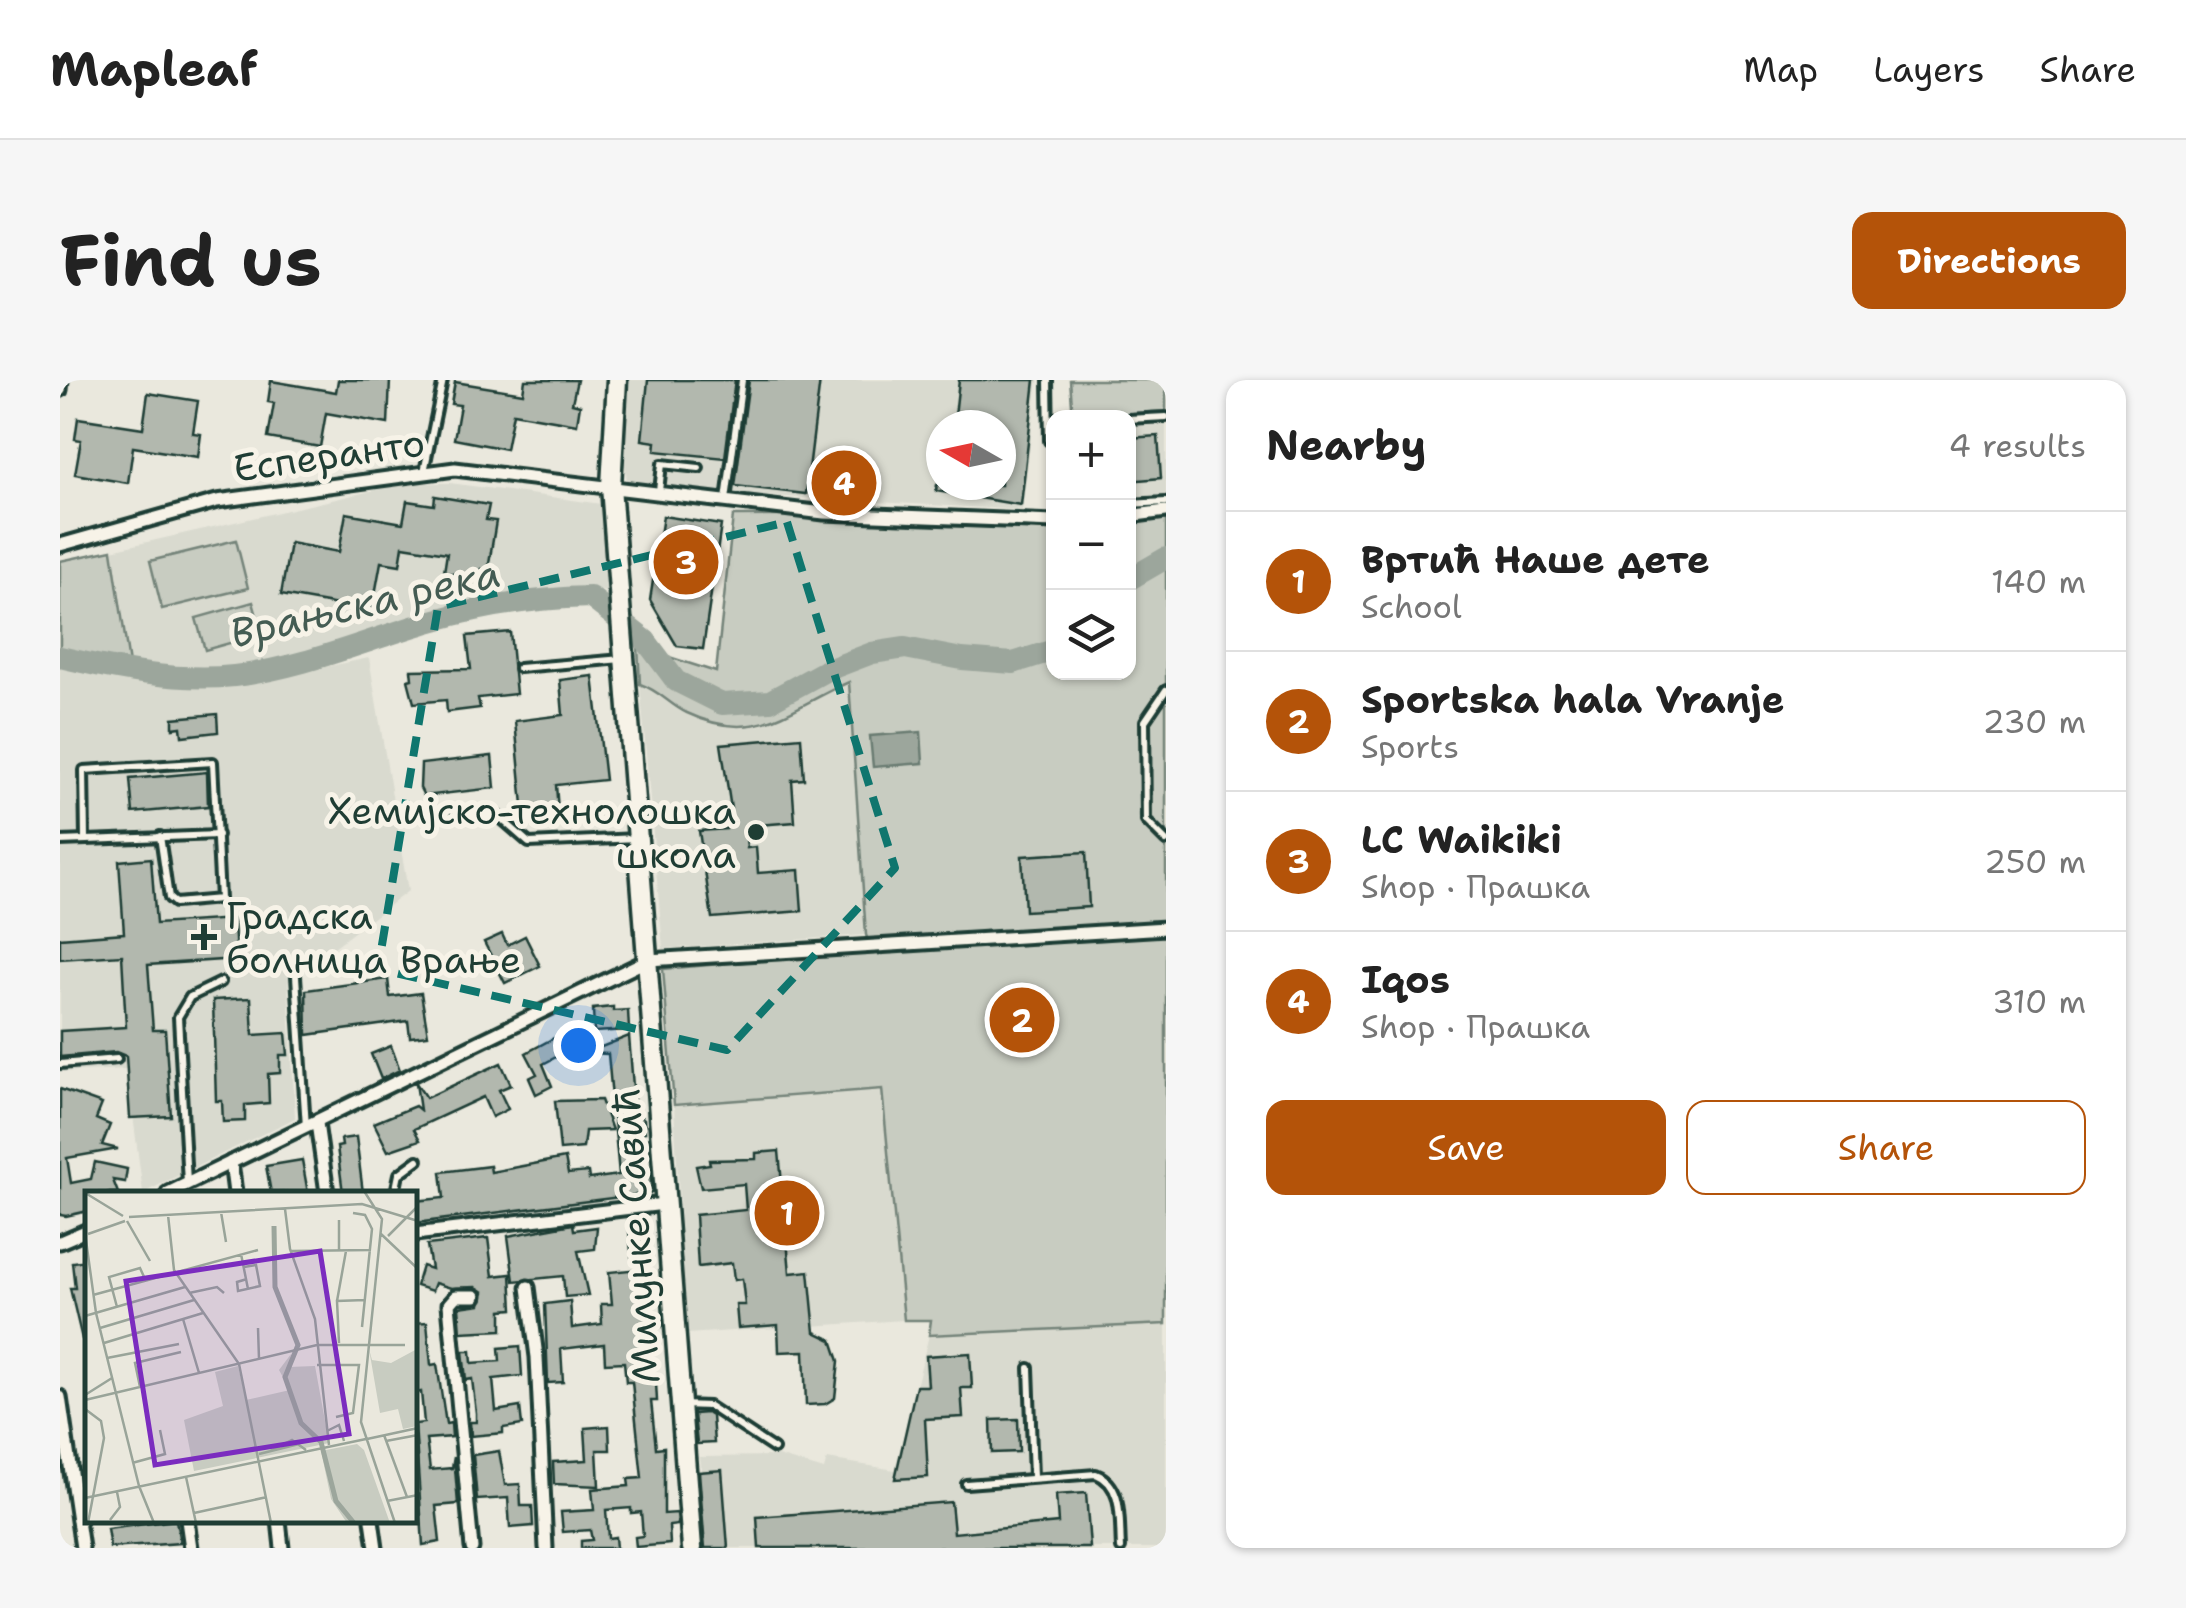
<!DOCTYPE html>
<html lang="en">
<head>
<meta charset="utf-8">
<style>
  body { margin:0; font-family:"Shantell Sans",sans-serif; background:#f6f6f6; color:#222 }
  .controls { position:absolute; right:30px; top:30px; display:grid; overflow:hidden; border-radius:20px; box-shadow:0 2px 8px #0004 }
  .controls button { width:90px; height:90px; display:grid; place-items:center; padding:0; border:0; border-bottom:2px solid #e0e0e0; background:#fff; color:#222; font:50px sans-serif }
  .compass { position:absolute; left:866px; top:30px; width:90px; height:90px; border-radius:50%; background:#fff; box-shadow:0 2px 8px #0004; rotate:279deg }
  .you { position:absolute; left:518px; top:665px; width:35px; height:35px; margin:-25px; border:8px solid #fff; border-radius:50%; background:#1a73e8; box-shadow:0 0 0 15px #1a73e833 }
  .badge { display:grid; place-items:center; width:65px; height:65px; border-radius:50%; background:#b45309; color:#fff; font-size:32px; font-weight:700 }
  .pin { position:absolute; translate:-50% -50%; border:5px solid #fff; box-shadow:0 2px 10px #0006 }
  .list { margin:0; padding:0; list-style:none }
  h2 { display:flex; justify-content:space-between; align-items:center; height:130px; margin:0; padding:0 40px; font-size:42px }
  h2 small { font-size:32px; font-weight:400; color:#767676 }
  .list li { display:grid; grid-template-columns:65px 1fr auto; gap:30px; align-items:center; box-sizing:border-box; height:140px; padding:0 40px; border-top:2px solid #e0e0e0 }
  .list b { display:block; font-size:38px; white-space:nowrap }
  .list p { margin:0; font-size:32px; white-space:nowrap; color:#767676 }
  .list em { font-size:32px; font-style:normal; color:#767676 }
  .actions { display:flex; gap:20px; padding:30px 40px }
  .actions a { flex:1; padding:22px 0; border:2px solid #b45309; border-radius:20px; text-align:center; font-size:35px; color:#b45309 }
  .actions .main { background:#b45309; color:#fff }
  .icon { flex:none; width:55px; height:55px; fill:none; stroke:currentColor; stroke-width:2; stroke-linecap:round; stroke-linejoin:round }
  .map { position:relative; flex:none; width:1106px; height:1168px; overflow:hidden; border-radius:20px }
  header { display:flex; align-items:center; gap:60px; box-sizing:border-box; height:140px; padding:0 50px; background:#fff; border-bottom:2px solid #e0e0e0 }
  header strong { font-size:48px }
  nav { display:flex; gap:55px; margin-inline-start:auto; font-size:35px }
  .intro { display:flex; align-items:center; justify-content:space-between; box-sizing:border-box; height:240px; padding:0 60px }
  h1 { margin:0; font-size:70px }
  .button { padding:25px 45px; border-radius:20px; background:#b45309; color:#fff; font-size:35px; font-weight:700 }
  main { display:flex; gap:60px; padding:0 60px }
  aside { flex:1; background:#fff; border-radius:20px; box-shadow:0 2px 8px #0004 }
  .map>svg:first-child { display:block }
</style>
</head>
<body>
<header>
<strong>Mapleaf</strong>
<nav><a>Map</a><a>Layers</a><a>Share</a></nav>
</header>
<div class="intro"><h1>Find us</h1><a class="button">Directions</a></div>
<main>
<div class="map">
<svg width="1106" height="1168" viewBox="0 0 1106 1168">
  <rect width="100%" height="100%" fill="#eae8dd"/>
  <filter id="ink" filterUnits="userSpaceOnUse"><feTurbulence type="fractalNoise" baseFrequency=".01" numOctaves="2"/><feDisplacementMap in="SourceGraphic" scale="20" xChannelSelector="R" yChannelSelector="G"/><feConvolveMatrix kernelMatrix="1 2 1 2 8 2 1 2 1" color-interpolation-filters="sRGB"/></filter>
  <g filter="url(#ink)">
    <g fill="#d9dacf" fill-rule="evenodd">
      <polygon points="570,0 678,0 662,113 567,101 563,67"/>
      <path d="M685 0H978L962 130 671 114ZM881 45H941V105H881Z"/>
      <polygon points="1106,31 1106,128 1069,132 1068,38 1026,37"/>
      <polygon points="346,103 390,103 541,124 547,213 530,206 429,215 275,267 176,288 120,290 69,284 52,170"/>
      <polygon points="309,278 348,511 228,602 235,738 83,813 67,689 0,692 0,287 53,298 166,307"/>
      <polygon points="789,302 806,555 603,569 580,304 599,311 622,331 698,346"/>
      <polygon points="823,708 844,940 626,954 614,725"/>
      <polygon points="1106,944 1106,1168 647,1168 640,1077 718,1076 764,1090 767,1079 835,1090 869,955"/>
    </g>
    <g fill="#c8ccc1" stroke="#74847a" stroke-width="2.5">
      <polygon points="1010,0 1106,0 1106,31 1013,37"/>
      <path d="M1106 128V944L869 955 871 940H844L822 709 614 725 603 589 812 571 806 555 789 302C727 329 697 366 627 333 610 325 600 311 580 304L578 267 656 292 673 136 993 135 994 292H1068L1069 132Z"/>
      <polygon points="176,160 188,208 102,229 90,181"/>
      <polygon points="52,170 69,284 0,268 0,181"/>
      <polygon points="193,222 202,254 145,270 136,238"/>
    </g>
    <polygon fill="#9ca69c" stroke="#6a7c72" stroke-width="2.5" points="861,352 863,383 813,387 810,356"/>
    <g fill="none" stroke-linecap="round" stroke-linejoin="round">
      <g stroke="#9ca69c" stroke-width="22">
        <polyline points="1068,200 1106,178"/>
        <path d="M0 277C56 290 116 302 174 296 243 288 306 260 372 241 424 226 476 218 530 217L586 261 616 301 662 324 710 321 765 291 812 273 845 268 902 279 953 283 994 270"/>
      </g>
    </g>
    <g fill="#b2b8ae" stroke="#1f3d34" stroke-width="2.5">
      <polygon points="278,0 330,0 328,44 266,33 260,67 208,58 214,23 208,22 211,1 276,12"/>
      <polygon points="465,0 517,0 512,23 520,25 517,44 453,33 446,69 394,59 400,25 391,24 395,2 463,13"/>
      <polygon points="588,0 675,0 665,78 595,71 596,62 582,60"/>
      <polygon points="689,0 760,0 746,114 675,106"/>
      <polygon points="899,0 975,0 961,125 876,111 877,105 941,105 941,45 894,45"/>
      <polygon points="88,13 138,21 133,53 141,54 138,77 73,67 68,103 15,94 21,60 15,59 18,38 83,48"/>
      <polygon points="1098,56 1101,98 1068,101 1068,58"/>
      <polygon points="375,116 429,125 426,140 436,141 428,190 421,189 419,199 384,192 387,173 343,166 340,185 321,182 312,231 221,215 230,163 279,172 286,133 343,143 347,121 374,125"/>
      <polygon points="603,136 661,145 643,269 617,266 590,220"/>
      <polygon points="450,252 456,314 418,318 420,328 387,332 386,320 354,323 348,300 352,299 351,290 411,289 407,256"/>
      <polygon points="533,296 545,400 496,405 499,443 465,446 455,341 503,335 500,300"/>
      <polygon points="157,334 158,352 122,356 121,347 113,348 113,338"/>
      <polygon points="741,357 744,399 732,400 735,442 685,446 687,468 696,467 698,493 739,490 742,531 652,538 639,451 666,449 664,430 671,429 661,364"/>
      <polygon points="432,376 435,408 364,416 360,408 361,384"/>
      <polygon points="147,392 148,426 73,433 70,399"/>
      <polygon points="1026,472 1029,527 965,531 962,476"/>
      <polygon points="91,478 96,544 174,539 176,579 88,585 93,650 105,650 111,736 70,738 66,676 56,672 0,677 0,651 66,647 62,575 0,579 0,558 64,553 59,481"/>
      <polygon points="442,554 447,565 465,556 480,586 445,603 424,562"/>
      <polygon points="328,599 330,617 361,613 368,655 350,657 348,641 247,655 246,610"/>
      <polygon points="191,618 193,655 226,653 228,675 220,675 220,693 208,694 209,723 185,725 185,741 163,742 162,721 156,721 153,620"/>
      <polygon points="553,627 553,631 568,630 569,650 534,652 533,629"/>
      <polygon points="505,652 513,668 483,684 492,706 476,714 469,698 477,694 466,673"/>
      <polygon points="569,656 575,732 584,739 585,752 578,752 581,792 590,791 592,813 355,843 355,821 384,818 381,792 430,786 431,792 505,778 508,794 528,792 529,799 559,795 548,674 526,673"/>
      <polygon points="331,666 340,690 321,699 311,674"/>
      <polygon points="441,683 451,705 439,710 448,729 432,737 423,717 354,749 360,760 328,771 314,743 355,726 360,730 356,703 366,718"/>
      <polygon points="0,709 42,724 36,739 50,745 42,765 58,769 7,778 11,803 31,799 35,782 67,789 65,802 53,800 58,813 28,813 28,831 6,836 0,835"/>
      <polygon points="541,720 552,750 525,751 523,768 500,770 495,721"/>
      <polygon points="296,757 303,813 283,813 277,767 282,766 281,759"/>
      <polygon points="719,771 730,893 749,891 755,952 772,960 779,981 775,1018 765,1024 746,1025 744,971 719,972 718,945 678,948 676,925 685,925 682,899 674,900 672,883 638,887 635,835 686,830 684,804 641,808 636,786 650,784 649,780 696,779 696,773"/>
      <polygon points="242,780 248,813 211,813 206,786"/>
      <polygon points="584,838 588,881 572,882 568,840"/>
      <polygon points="513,844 514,850 537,847 535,869 518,871 528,915 505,917 503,896 454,901 448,856"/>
      <polygon points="428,858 433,896 451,894 453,929 442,930 442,950 401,952 399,927 420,924 424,912 416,907 391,908 375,903 372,911 356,906 362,886 371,889 367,865"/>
      <polygon points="28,880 28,959 22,959 10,908 15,908 12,882"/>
      <polygon points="579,889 581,919 590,918 593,953 586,954 589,1003 596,1003 597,1021 591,1021 596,1068 604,1067 604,1134 617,1133 618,1145 609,1146 610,1164 576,1167 575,1157 583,1156 581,1132 571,1133 571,1128 546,1130 548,1158 555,1157 556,1168 521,1168 521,1161 532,1160 530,1150 503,1152 501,1132 534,1130 532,1109 569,1106 568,1099 582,1098 572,1002 566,1002 564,982 545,983 544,964 501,969 503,1002 488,1003 485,924 510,921 512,948 542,944 541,924 552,924 549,892"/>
      <polygon points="367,942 371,985 377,984 386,1044 391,1043 392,1057 366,1059 370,1090 392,1088 394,1077 398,1124 376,1126 380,1162 363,1165 355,1044 364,1043 361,1012 355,1013 355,943"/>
      <polygon points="460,966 462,996 433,999 436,1031 460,1027 462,1045 443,1048 443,1053 411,1056 410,1042 416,1042 416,1033 412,999 406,1000 403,971 411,971 412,983 440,981 439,968"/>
      <polygon points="910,973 912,1008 901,1008 903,1037 865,1039 868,1097 835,1099 856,1006 868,1006 866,976"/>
      <polygon points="647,1033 652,1036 654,1063 637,1064 634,1034"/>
      <polygon points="958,1039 959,1072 932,1073 931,1040"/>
      <polygon points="549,1046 550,1070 537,1070 539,1106 494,1104 493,1082 527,1080 525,1048"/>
      <polygon points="439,1071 445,1105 460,1104 461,1126 472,1126 473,1146 450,1148 448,1118 417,1120 413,1075"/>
      <polygon points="662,1090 668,1168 645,1168 639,1092"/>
      <polygon points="1026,1113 1030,1168 699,1168 697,1137 891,1122 894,1153 998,1143 996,1115"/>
      <polygon points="116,1140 120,1163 50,1168 47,1149"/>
    </g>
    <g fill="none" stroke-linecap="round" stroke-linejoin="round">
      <g stroke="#1f3d34" stroke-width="14">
        <g id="lane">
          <polyline points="988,0 989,61"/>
          <polyline points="1068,39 1106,37"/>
          <polyline points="364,92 383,0"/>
          <polyline points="599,111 602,84 639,88"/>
          <polyline points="666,120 682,0"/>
          <polyline points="1068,124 1106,122"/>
          <polyline points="459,288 562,279"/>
          <polyline points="1106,310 1085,341 1086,441 1106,461"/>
          <polyline points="397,434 438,436 469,463 577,458"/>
          <polyline points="25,459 24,390 153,382 160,519 115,523 109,518 100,456"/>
          <polyline points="0,461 158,455"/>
          <polyline points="236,596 246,747"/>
          <polyline points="0,684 57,679"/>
          <polyline points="127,803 118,637 130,617 161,602"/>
          <polyline points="335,813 339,794 358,780"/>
          <polyline points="969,988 973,1097"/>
          <polyline points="622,1025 649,1026 714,1069"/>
          <path d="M906 1104 1036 1094C1064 1105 1059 1141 1061 1168"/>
        </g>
      </g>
      <g stroke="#1f3d34" stroke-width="19">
        <g id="street">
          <polyline points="0,10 1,0"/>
          <polyline points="1068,136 1106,131"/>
          <polyline points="0,165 157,121 395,89 764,133 994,142"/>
          <polyline points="257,743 267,813"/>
          <polyline points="171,782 175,813"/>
          <polyline points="108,813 588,580 1106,548"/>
          <polyline points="355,854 604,824"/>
          <polyline points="0,862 28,850"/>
          <polyline points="468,907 477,977 486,1168"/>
          <polyline points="0,1017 22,1168"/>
          <polyline points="127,1140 131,1168"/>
          <polyline points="219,1140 222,1168"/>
          <polyline points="312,1140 316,1168"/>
          <polyline points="412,1168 389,924 396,916 415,916"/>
        </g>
      </g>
      <g stroke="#1f3d34" stroke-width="25">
        <polyline id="secondary" points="557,0 551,106 632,1168"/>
      </g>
      <use href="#lane" stroke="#f7f3e8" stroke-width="6"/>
      <use href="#street" stroke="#f7f3e8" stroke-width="11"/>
      <use href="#secondary" stroke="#f7f3e8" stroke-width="18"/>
    </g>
  </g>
  <path fill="none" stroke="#0f766e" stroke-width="8" stroke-dasharray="20 12" stroke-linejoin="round" d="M727 142 835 488 667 670 318 589 378 227Z"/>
  <g fill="#1f3d34" stroke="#f7f3e8" stroke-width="4">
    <circle cx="696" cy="452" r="10"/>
    <path d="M139 542h10v10h10v10h-10v10h-10v-10h-10v-10h10z"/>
  </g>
  <g text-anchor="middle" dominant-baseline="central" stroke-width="10" stroke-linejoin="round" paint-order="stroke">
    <g font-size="38" fill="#1f3d34" stroke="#f7f3e8">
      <text transform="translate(269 75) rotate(-8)">Есперанто</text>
      <text transform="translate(576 856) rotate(-94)">Милунке Савић</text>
    </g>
    <g font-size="38" fill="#1f3d34" stroke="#f7f3e8" text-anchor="end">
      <text x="676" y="430">Хемијско-технолошка<tspan x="676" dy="44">школа</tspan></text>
      <text x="166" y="535" text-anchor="start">Градска<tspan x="166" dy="44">болница Врање</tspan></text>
    </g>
    <g font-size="40" font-style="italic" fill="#445c53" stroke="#f7f3e8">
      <text transform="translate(305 223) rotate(-13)">Врањска река</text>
    </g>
  </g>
  <g transform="translate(25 811)">
    <rect width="332" height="332" fill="#eae8dd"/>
    <path d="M284 158 287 169 306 172 332 158V235L318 238 313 218 295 222ZM206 163 204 176 230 175 244 252 109 280 99 229 138 215 130 181 153 175 161 209 205 199 194 179ZM272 253 279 259 305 332H262L246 308 236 260Z" fill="#c8ccc1"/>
    <path fill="none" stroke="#9ca69c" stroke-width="5" d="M189 35 190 96 213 154 200 186 216 232 236 251 251 310 269 332"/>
    <path fill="none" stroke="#99a499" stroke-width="2.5" d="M279 0 297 28 276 231 310 332M2 3 38 25M200 18 205 58 230 128 244 254M136 21 141 51M268 22 280 24 287 38 277 136M83 24 89 79 154 173 186 332M44 26 277 13 333 30M42 30 65 70M0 42 11 122 54 295M3 43 40 30M296 43 333 78M303 45 333 15M206 60 286 59M254 60V29M156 63 163 98M159 76 171 74 175 95 153 100 152 91 162 88M104 102 132 96 139 102M8 104 173 59M252 110 261 60M32 116 24 86 55 77 60 88M0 125 100 96M98 128 114 182M15 137 109 109M173 137 174 168M19 152 118 122M254 152 252 110 280 109M22 167 94 153M232 174H274L268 222 251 226M55 196 50 172 96 161M0 204 27 187M0 209 232 154H320M0 218 16 230 19 247 3 332M242 240 254 234 259 250M299 244 322 306M282 248 333 237M301 250 333 244M185 260 207 249 221 259M174 263 214 253M47 272 80 263 75 239M101 286 111 332M54 295 69 332M0 307 281 248M302 310 333 304M109 322 182 306M25 329 35 316 32 301"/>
    <path fill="#7b2cbf" fill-opacity="0.15" stroke="#7b2cbf" stroke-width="5" d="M235 60 264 243 70 274 41 90Z"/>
    <rect width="332" height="332" fill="none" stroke="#1f3d34" stroke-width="5"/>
  </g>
</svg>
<div class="controls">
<button>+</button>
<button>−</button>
<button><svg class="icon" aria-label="layers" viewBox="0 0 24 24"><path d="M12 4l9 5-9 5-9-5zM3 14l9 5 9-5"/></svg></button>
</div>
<svg class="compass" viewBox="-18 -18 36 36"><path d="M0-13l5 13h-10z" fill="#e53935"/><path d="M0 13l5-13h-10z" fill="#767676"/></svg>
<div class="you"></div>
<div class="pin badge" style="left:727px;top:833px">1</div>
<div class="pin badge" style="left:962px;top:640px">2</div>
<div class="pin badge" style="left:626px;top:182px">3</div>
<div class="pin badge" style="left:784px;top:103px">4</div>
</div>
<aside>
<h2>Nearby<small>4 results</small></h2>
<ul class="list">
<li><span class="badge">1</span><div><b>Вртић Наше дете</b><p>School</p></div><em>140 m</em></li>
<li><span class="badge">2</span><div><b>Sportska hala Vranje</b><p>Sports</p></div><em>230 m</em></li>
<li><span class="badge">3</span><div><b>LC Waikiki</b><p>Shop · Прашка</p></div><em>250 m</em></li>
<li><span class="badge">4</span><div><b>Iqos</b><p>Shop · Прашка</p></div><em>310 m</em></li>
</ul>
<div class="actions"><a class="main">Save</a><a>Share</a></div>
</aside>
</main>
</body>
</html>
